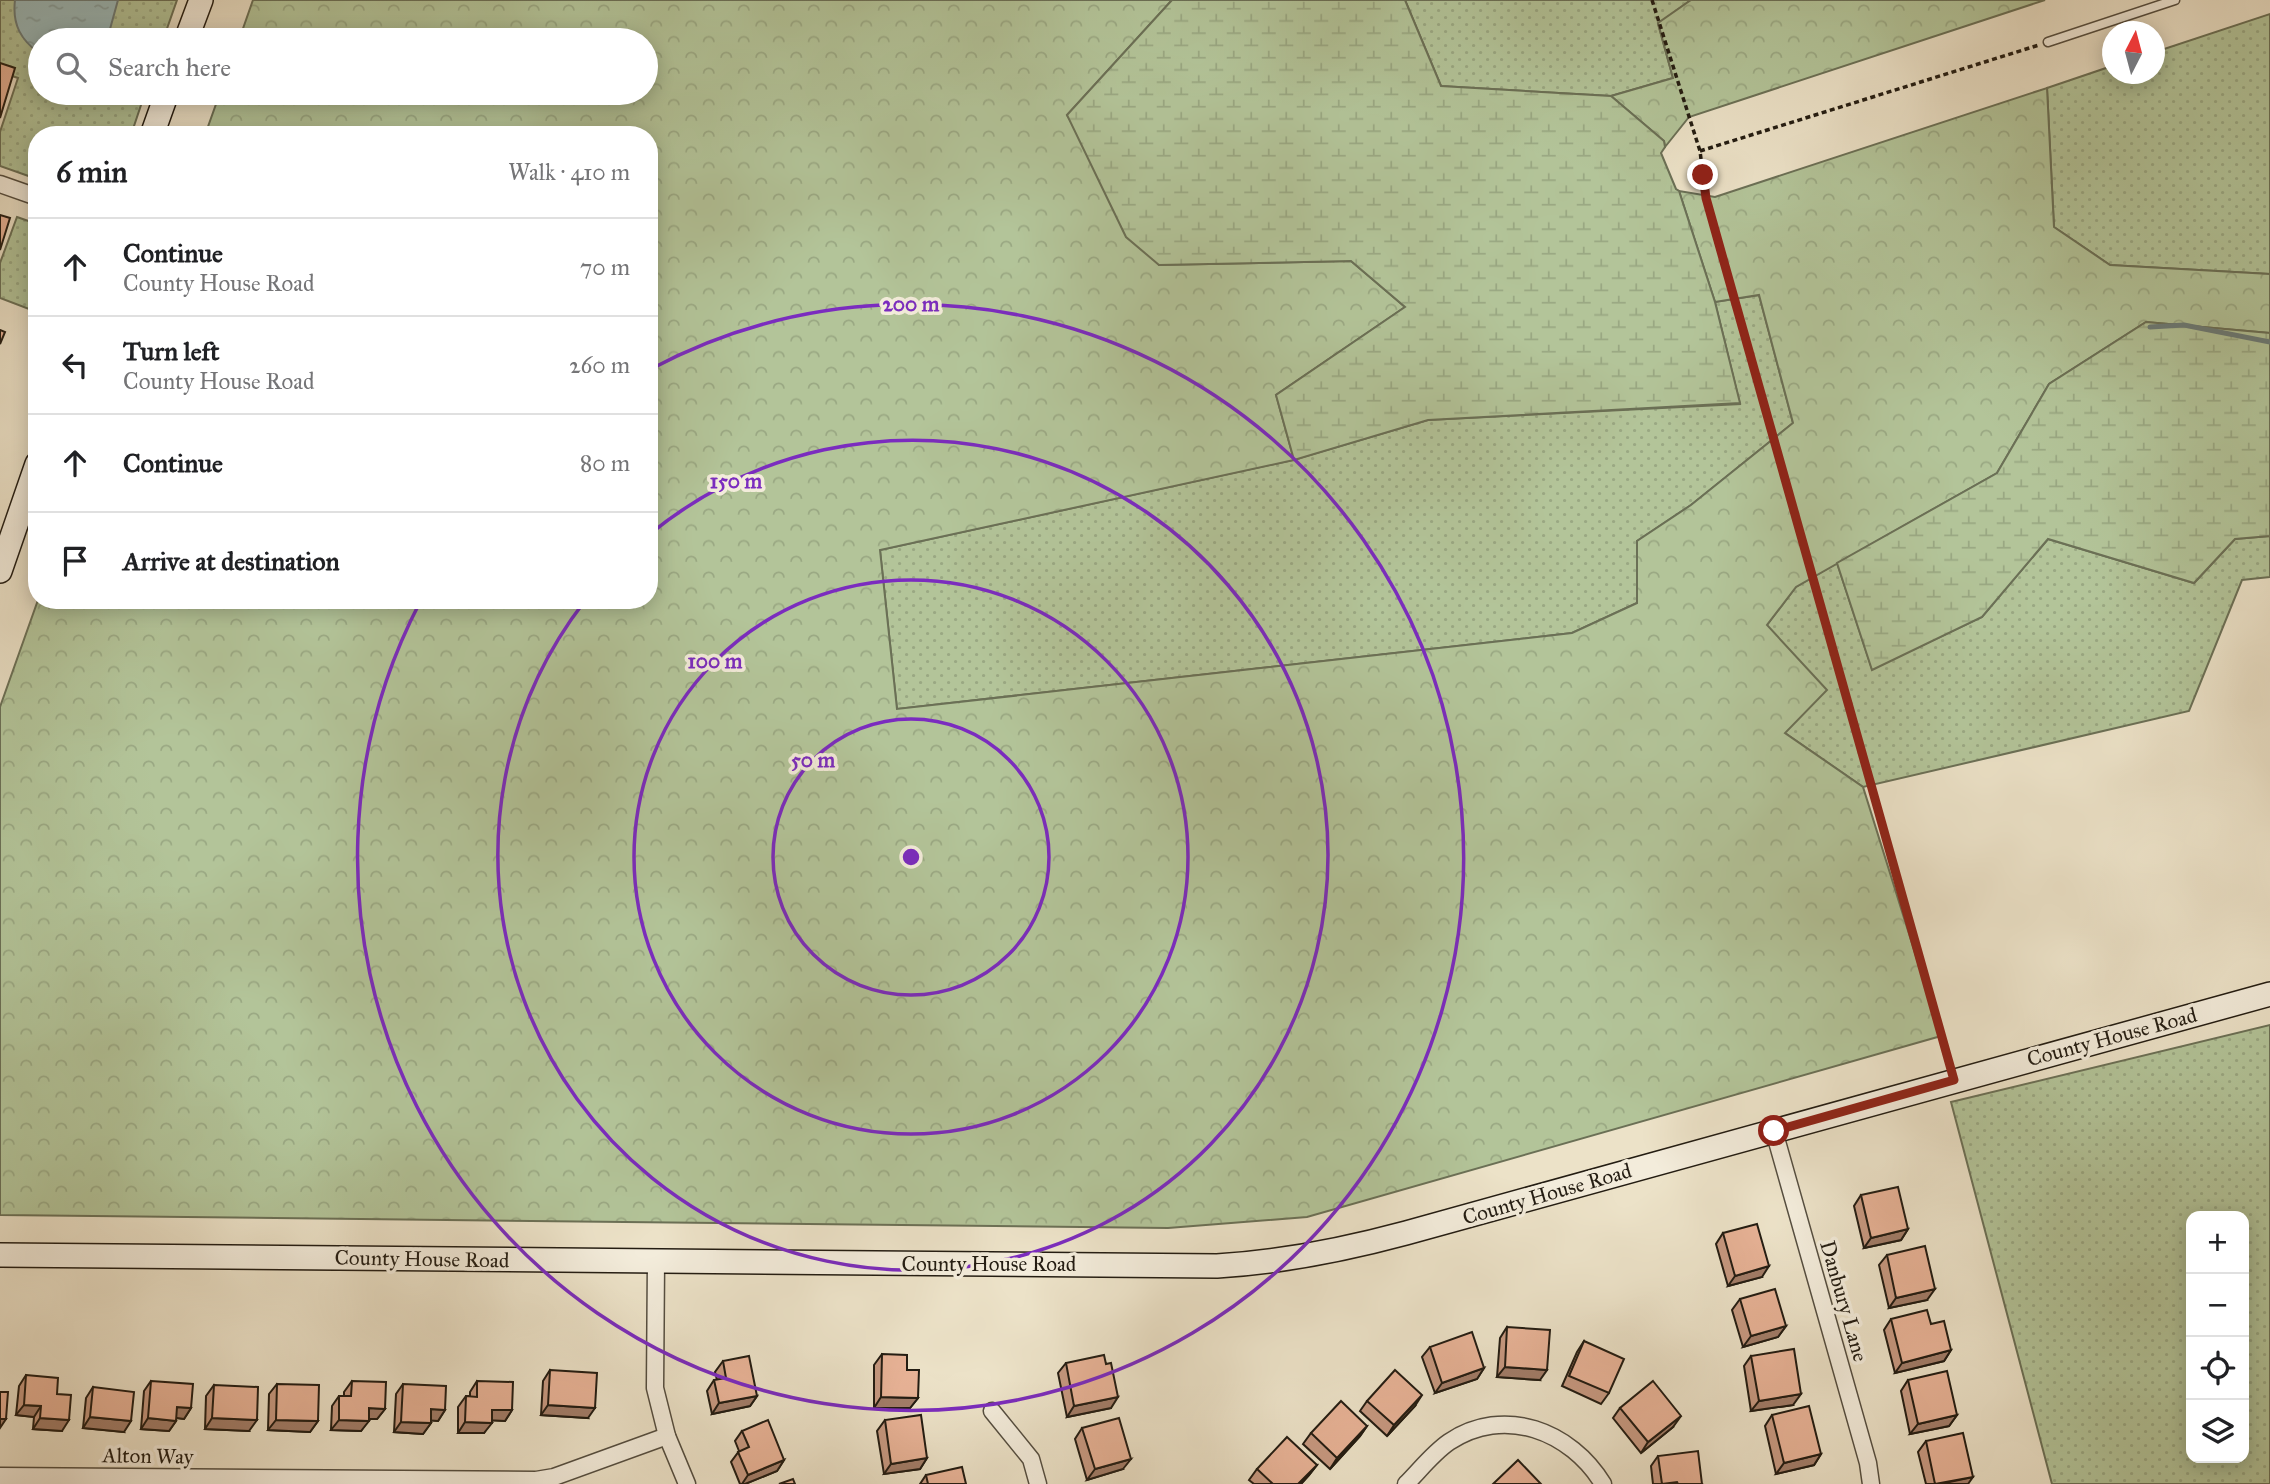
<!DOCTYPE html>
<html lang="en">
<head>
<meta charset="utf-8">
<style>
  body { margin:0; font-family:"IM FELL Great Primer",serif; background:#f2f2f2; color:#202124 }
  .controls { position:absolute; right:21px; bottom:21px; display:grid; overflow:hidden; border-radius:14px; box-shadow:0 4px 18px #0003 }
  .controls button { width:63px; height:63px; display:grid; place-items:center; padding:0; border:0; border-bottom:2px solid #e0e0e0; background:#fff; color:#202124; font:35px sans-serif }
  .compass { position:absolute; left:2102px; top:21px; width:63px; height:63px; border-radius:50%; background:#fff; box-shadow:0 4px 18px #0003; rotate:6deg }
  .stop { position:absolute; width:21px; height:21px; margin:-16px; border:5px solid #8f2418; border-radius:50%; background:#fff }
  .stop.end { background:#8f2418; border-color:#fff; box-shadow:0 2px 7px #0008 }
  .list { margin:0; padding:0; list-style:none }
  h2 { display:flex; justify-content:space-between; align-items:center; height:91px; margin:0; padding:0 28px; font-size:30px }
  h2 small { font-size:23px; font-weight:400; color:#757577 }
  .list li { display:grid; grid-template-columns:46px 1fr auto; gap:21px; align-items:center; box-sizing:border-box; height:98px; padding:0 28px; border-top:2px solid #e0e0e0 }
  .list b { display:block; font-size:26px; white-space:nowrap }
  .list p { margin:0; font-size:23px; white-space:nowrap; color:#757577 }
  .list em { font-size:23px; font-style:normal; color:#757577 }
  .icon { flex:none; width:38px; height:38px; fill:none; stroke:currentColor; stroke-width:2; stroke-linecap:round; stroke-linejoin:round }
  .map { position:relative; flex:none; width:2270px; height:1484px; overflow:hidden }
  .search { position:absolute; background:#fff; box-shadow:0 4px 18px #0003; left:28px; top:28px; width:630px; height:77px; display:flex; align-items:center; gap:18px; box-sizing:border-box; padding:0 24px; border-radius:38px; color:#757577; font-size:26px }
  .panel { position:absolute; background:#fff; box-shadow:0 4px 18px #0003; left:28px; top:126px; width:630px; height:483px; border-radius:28px }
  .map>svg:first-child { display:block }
</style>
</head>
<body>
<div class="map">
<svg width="2270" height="1484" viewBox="0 0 2270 1484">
  <defs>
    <pattern id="grass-dots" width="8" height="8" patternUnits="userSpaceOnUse" patternTransform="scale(1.75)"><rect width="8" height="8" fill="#b3c499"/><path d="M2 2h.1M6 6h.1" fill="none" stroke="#9aa883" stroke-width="1.8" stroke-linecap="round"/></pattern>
    <pattern id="forest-crowns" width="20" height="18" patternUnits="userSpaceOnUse" patternTransform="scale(1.75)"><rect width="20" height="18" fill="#b3c499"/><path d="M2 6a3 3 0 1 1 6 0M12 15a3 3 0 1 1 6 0" fill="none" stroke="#9aa883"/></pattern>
    <pattern id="wetland-marsh" width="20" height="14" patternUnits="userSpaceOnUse" patternTransform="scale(1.75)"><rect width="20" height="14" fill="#b3c499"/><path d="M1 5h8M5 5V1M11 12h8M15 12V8" fill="none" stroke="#9aa883"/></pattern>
    <pattern id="water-ripples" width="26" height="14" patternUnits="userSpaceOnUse" patternTransform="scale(1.75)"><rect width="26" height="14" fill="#9bbcbe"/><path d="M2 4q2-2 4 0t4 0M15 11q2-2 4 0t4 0" fill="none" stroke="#85a1a2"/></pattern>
  </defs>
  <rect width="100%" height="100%" fill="#ece2c8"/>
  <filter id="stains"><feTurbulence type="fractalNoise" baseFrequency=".00286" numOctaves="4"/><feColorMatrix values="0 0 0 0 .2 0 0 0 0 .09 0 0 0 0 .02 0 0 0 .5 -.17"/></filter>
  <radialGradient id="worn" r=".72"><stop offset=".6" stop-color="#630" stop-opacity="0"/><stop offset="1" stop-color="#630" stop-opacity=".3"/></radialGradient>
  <g fill="url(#grass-dots)" stroke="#6b7056" stroke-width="2" fill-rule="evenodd">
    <polygon points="0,0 177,0 163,40 40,40 40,93 145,93 131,135 37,135 37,179 0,166 0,132 18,78 0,72"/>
    <polygon points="1405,0 1691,0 1658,24 1673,78 1611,96 1441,86"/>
    <polygon points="2270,14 2270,274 2110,265 2054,227 2047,88 2112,66 2112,74 2154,74 2155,52"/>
    <polygon points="17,217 37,224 37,312 0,298 0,263"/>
    <polygon points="1759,295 1793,423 1691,505 1637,541 1637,603 1572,633 897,709 880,550 1293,460 1428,420 1740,404 1715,302"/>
    <polygon points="2270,536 2270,577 2242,580 2189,711 1863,787 1785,733 1767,625 1796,587 1837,563 1872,669 1982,617 2048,539 2194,583 2235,539"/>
    <path d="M2270 1025V1484H2052L1951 1102ZM2244 1216V1458H2191V1216Z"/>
  </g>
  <g fill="url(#forest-crowns)" stroke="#6b7056" stroke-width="2">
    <polygon points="253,0 1172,0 1067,115 1159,265 1351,261 1405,307 1276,395 1294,460 880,550 897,709 1572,633 1637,603 1637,541 1691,505 1793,423 1759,295 1715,302 1679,191 1715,197 2047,88 2054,227 2110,265 2270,274 2270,333 2146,322 2049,384 1997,473 1796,587 1767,625 1827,690 1785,733 1863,787 1941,1036 1307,1217 1168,1228 0,1215 0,707 38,600 649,600 649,135 205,135 220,93 646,93 646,40 239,40"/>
    <polygon points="1691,0 2045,0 1689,117 1665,147 1664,141 1611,96 1673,78 1658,23"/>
  </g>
  <g fill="url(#wetland-marsh)" stroke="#6b7056" stroke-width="2">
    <polygon points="1172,0 1405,0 1441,86 1611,96 1664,141 1665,147 1661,153 1676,189 1679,191 1715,302 1740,403 1428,420 1294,460 1276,395 1405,307 1351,261 1159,265 1126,237 1067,115"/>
    <polygon points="2146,322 2270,333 2270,536 2235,539 2194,583 2048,539 1982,617 1872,670 1837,563 1997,473 2049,384"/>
  </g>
  <g fill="url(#water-ripples)" stroke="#6b7c79" stroke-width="2">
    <path d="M15 0H118L107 40H40V54C21 40 12 25 15 0Z"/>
    <polygon points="67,93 99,93 97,98 82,103 72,102"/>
  </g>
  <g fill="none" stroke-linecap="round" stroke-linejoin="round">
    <polyline stroke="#6b7c79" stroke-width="5" points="2150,327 2184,325 2270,342"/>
    <g stroke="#554e40" stroke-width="11">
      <polyline id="lane" points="2048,42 2175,0"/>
    </g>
    <g stroke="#554e40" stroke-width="19">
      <g id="street">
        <polyline points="0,184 37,197"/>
        <polyline points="1774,1131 1868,1463 1871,1484"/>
        <polyline points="656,1261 655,1388 667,1436 687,1484"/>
        <polyline points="992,1411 1031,1459 1038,1484"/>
        <polyline points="0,1476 536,1480 554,1477 667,1436"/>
        <path d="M1406 1484C1420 1470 1433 1453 1449 1442 1504 1405 1571 1431 1603 1484"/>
      </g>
    </g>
    <g stroke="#231c12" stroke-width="26">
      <g id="secondary">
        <polyline points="186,40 201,0"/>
        <polyline points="152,135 167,93"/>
        <polyline points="0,571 37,464"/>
        <path d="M0 1255 1217 1266C1283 1262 1343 1250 1406 1233L2270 994"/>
      </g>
    </g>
    <g stroke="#231c12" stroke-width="3.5" stroke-dasharray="5 3.5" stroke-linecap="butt">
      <polyline points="1652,0 1700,151 1706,198 1949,1064"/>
      <polyline points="1700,151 2039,45"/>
    </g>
    <use href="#lane" stroke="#f3ecdb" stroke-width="8"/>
    <use href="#street" stroke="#f3ecdb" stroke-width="16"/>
    <use href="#secondary" stroke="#f3ecdb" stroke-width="23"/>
  </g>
  <g fill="#c79981" stroke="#231c12" stroke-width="2">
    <polygon points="1861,1195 1908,1229 1901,1240 1864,1248 1854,1206"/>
    <polygon points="1723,1233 1762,1277 1728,1286 1716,1244"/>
    <polygon points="1887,1255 1927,1300 1889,1308 1879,1265"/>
    <polygon points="1740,1299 1786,1326 1778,1337 1743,1347 1732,1310"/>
    <polygon points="1891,1319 1951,1350 1944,1361 1895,1373 1884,1330"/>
    <polygon points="1507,1327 1540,1380 1497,1377 1500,1338"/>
    <polygon points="1584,1341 1609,1393 1601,1404 1562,1386 1577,1352"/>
    <polygon points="1430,1347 1484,1368 1477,1379 1435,1393 1422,1357"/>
    <polygon points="882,1354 907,1370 918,1398 910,1408 874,1408 874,1365"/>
    <polygon points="1751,1356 1793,1405 1751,1411 1744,1366"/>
    <polygon points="723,1361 757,1396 750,1406 712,1414 707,1391 714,1380 717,1380 715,1372"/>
    <polygon points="1066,1363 1106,1364 1111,1408 1067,1417 1058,1373"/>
    <polygon points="550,1370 588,1418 541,1415 543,1381"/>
    <polygon points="26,1375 57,1394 62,1431 33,1429 34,1417 16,1415 19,1386"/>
    <polygon points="1908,1380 1957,1415 1949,1426 1910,1434 1901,1391"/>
    <polygon points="151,1381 191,1408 184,1419 176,1418 176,1421 169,1431 141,1429 144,1391"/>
    <polygon points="352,1381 385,1409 377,1419 369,1419 361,1431 331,1430 332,1406 339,1396 344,1396 344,1392"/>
    <polygon points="477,1381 512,1410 505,1421 492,1420 484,1433 458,1433 458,1407 466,1396 470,1396 470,1392"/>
    <polygon points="277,1384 318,1421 310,1432 268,1430 269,1394"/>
    <polygon points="403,1384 445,1410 438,1421 431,1420 431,1423 423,1434 394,1432 396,1394"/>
    <polygon points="214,1385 249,1431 205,1429 206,1396"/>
    <polygon points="93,1387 124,1432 83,1428 86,1398"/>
    <polygon points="1367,1401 1415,1406 1387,1436 1360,1411"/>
    <polygon points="1620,1408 1673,1427 1641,1453 1613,1418"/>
    <polygon points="1772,1415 1821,1454 1814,1465 1776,1474 1765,1426"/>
    <polygon points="885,1420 927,1458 920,1469 884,1474 877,1431"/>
    <polygon points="1367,1426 1360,1436 1330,1469 1303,1444 1311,1433"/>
    <polygon points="1082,1428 1123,1469 1087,1480 1075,1439"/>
    <polygon points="742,1431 784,1460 777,1471 745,1484 740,1484 731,1462 739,1451 735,1441"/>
    <polygon points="1926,1441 1968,1484 1926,1484 1918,1452"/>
    <polygon points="1658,1456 1702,1484 1653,1484 1651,1466"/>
    <polygon points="1317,1465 1309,1475 1301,1484 1254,1484 1249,1480 1257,1469"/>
    <polygon points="926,1475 966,1484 920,1484"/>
  </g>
  <g fill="#a27d69" stroke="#231c12" stroke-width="2">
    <polygon points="1908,1229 1901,1240 1864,1248 1871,1238"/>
    <polygon points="1769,1266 1762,1277 1728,1286 1735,1276"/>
    <polygon points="1935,1289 1927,1300 1889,1308 1896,1298"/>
    <polygon points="1786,1326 1778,1337 1743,1347 1751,1336"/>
    <polygon points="1951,1350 1944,1361 1895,1373 1902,1363"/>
    <polygon points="1505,1367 1547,1370 1540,1380 1497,1377"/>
    <polygon points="1484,1368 1477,1379 1435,1393 1442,1383"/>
    <polygon points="1801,1394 1793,1405 1751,1411 1759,1401"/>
    <polygon points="1422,1395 1415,1406 1387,1436 1394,1425"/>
    <polygon points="757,1396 750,1406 712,1414 719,1403"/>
    <polygon points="881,1397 918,1398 910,1408 874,1408"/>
    <polygon points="1118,1397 1111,1408 1067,1417 1074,1406"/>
    <polygon points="24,1405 41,1406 34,1417 16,1415"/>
    <polygon points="548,1405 595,1408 588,1418 541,1415"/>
    <polygon points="177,1407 191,1408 184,1419 170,1417"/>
    <polygon points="369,1408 385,1409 377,1419 362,1419"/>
    <polygon points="431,1409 445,1410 438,1421 424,1420"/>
    <polygon points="492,1410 512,1410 505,1421 484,1420"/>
    <polygon points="1957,1415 1949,1426 1910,1434 1918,1424"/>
    <polygon points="1681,1416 1673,1427 1641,1453 1648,1442"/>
    <polygon points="90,1417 131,1421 124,1432 83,1428"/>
    <polygon points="40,1418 69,1420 62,1431 33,1429"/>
    <polygon points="148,1418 176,1421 169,1431 141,1429"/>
    <polygon points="212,1418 257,1420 249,1431 205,1429"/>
    <polygon points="0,1419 6,1419 0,1428"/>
    <polygon points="276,1420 318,1421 310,1432 268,1430"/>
    <polygon points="339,1420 369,1421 361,1431 331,1430"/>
    <polygon points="401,1422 431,1423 423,1434 394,1432"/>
    <polygon points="465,1422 492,1423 484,1433 458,1433"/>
    <polygon points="1367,1426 1360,1436 1330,1469 1337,1458"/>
    <polygon points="1821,1454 1814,1465 1776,1474 1784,1463"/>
    <polygon points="927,1458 920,1469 884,1474 891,1464"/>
    <polygon points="1131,1459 1123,1469 1087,1480 1095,1469"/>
    <polygon points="784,1460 777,1471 745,1484 742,1484 748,1475"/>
    <polygon points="1317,1465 1309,1475 1301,1484 1298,1484"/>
    <polygon points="1973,1477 1968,1484 1940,1484"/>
  </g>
  <g fill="#e7b296" stroke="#231c12" stroke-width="2">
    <polygon points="0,63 15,68 0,118"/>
    <polygon points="0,215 10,218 0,250"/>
    <polygon points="0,330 5,332 0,344"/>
    <polygon points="1898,1187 1908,1229 1871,1238 1861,1195"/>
    <polygon points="1757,1224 1769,1266 1735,1276 1723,1233"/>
    <polygon points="1925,1246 1935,1289 1896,1298 1887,1255"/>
    <polygon points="1775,1289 1786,1326 1751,1336 1740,1299"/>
    <polygon points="1927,1310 1931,1324 1944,1321 1951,1350 1902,1363 1891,1319"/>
    <polygon points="1507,1327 1550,1330 1547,1370 1505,1367"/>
    <polygon points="1472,1332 1484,1368 1442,1383 1430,1347"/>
    <polygon points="1584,1341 1624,1359 1609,1393 1569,1376"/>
    <polygon points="1794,1349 1801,1394 1759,1401 1751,1356"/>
    <polygon points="882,1354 907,1355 907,1370 919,1370 918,1398 881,1397"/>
    <polygon points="1104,1355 1106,1364 1111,1363 1118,1397 1074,1406 1066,1363"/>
    <polygon points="749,1356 757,1396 719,1403 714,1380 726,1378 723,1361"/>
    <polygon points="550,1370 597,1373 595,1408 548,1405"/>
    <polygon points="1395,1370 1422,1395 1394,1425 1367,1401"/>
    <polygon points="1947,1371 1957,1415 1918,1424 1908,1380"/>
    <polygon points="26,1375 58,1378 57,1394 71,1395 69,1420 40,1418 41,1406 24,1405"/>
    <polygon points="151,1381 193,1384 191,1408 177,1407 176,1421 148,1418"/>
    <polygon points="352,1381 386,1382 385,1409 369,1408 369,1421 339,1420 339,1396 351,1396"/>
    <polygon points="477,1381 513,1382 512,1410 492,1410 492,1423 465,1422 466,1396 477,1397"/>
    <polygon points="1653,1381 1681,1416 1648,1442 1620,1408"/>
    <polygon points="277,1384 319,1385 318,1421 276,1420"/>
    <polygon points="403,1384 446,1386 445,1410 431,1409 431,1423 401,1422"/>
    <polygon points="214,1385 258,1387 257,1420 212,1418"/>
    <polygon points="93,1387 134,1392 131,1421 90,1417"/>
    <polygon points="0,1392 8,1392 6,1419 0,1419"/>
    <polygon points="1341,1401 1367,1426 1337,1458 1311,1433"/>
    <polygon points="1809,1406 1821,1454 1784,1463 1772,1415"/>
    <polygon points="921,1415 927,1458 891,1464 885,1420"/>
    <polygon points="1119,1418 1131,1459 1095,1469 1082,1428"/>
    <polygon points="768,1420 784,1460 748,1475 738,1452 749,1447 742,1431"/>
    <polygon points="1963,1433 1973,1477 1935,1484 1926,1441"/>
    <polygon points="1287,1437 1317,1465 1298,1484 1273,1484 1257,1469"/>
    <polygon points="1698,1451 1702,1484 1678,1484 1677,1482 1662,1484 1658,1456"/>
    <polygon points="1518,1460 1541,1484 1493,1484"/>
    <polygon points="962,1467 966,1484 928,1484 926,1475"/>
    <polygon points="793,1479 795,1484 779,1484"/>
  </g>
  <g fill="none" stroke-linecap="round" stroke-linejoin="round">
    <polyline stroke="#8f2418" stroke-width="9" points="1703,175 1706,198 1954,1080 1774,1131"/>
  </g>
  <g fill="none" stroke="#7b2cbf" stroke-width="3.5">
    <circle cx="911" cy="857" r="138"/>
    <circle cx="911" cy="857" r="277"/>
    <path d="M650 534A415 415 0 1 1 584 602"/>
    <path d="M651 369A553 553 0 1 1 420 602"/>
  </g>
  <g text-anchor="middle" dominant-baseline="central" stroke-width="7" stroke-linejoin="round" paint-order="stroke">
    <g font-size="21" fill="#231c12" stroke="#f3ecdb">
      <text transform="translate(2112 1037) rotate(-15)">County House Road</text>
      <text transform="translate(1547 1194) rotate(-16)">County House Road</text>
      <text transform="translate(422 1259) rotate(1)">County House Road</text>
      <text x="989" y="1264">County House Road</text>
      <text transform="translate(1844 1301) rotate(74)">Danbury Lane</text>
      <text transform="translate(148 1456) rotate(1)">Alton Way</text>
    </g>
  </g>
  <circle cx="911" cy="857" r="10" fill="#7b2cbf" stroke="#f3ecdb" stroke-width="3.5"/>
  <g font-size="21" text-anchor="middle" font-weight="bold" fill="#7b2cbf" stroke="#f3ecdb" stroke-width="7" stroke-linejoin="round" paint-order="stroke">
    <text x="911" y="311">200 m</text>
    <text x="736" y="488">150 m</text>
    <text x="715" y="668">100 m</text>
    <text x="813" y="767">50 m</text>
  </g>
  <rect width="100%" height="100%" filter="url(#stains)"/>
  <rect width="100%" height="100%" fill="url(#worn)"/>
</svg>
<div class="controls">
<button>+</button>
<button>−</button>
<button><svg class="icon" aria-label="locate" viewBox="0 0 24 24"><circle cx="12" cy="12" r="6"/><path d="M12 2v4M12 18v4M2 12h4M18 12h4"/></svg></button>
<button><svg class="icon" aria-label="layers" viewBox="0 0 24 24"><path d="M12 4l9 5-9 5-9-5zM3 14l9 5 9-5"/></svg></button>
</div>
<svg class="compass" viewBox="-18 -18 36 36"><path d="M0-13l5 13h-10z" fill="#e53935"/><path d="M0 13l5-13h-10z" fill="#757577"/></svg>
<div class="stop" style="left:1774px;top:1131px"></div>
<div class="stop end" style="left:1703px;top:175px"></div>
<div class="search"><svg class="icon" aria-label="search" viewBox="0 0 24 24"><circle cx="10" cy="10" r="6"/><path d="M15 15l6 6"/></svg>Search here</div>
<section class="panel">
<h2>6 min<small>Walk · 410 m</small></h2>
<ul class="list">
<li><svg class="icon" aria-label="ahead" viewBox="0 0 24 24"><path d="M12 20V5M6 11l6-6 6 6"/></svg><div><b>Continue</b><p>County House Road</p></div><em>70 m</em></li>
<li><svg class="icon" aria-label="left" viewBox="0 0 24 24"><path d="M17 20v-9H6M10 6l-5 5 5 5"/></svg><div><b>Turn left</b><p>County House Road</p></div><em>260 m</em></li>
<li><svg class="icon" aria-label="ahead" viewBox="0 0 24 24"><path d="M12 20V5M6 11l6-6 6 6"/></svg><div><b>Continue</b></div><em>80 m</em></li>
<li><svg class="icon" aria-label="arrive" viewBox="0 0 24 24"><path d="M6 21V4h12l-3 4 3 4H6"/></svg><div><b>Arrive at destination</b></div></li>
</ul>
</section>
</div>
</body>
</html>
